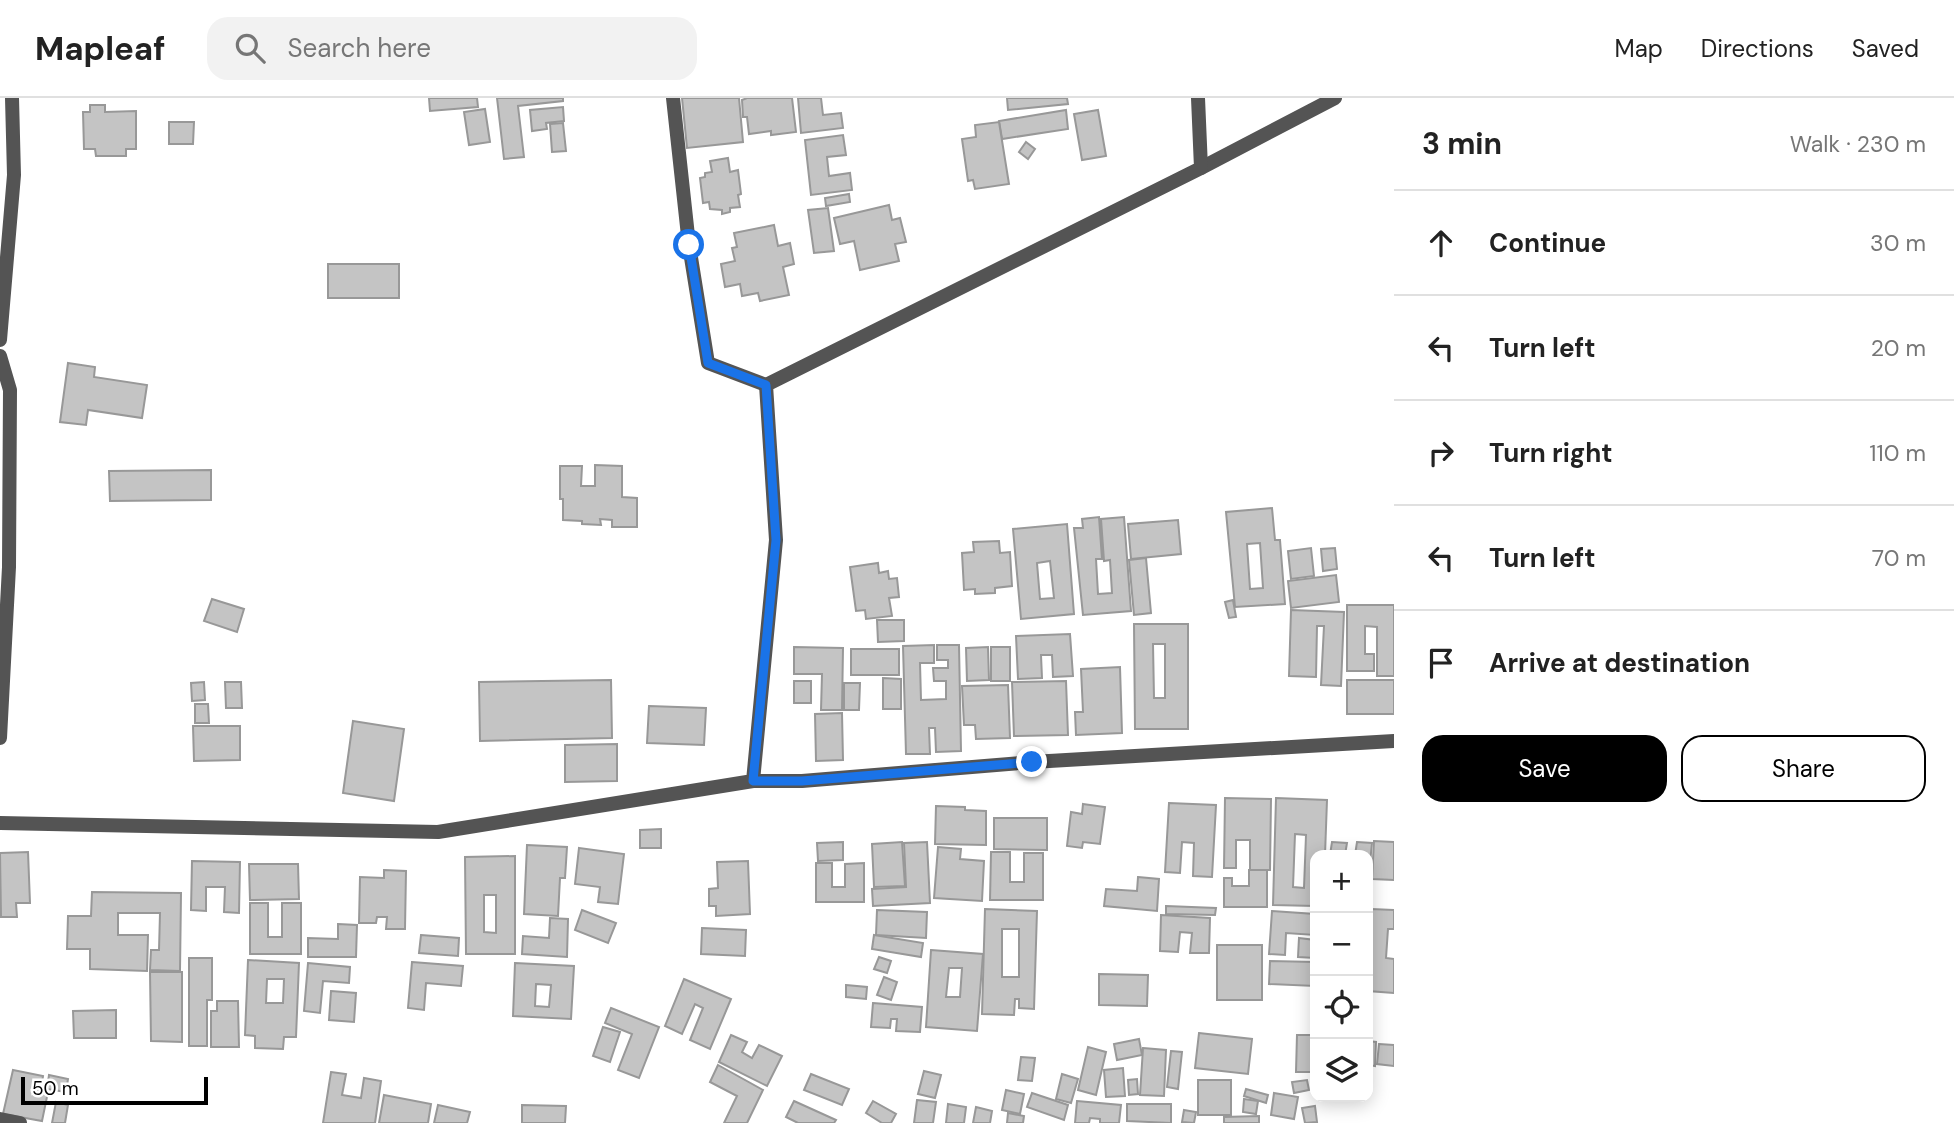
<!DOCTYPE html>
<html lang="en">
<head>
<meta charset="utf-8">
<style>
  body { margin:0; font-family:"DM Sans",sans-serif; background:#f2f2f2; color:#222 }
  .controls { position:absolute; right:21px; bottom:21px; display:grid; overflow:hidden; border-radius:14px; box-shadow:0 4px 18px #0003 }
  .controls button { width:63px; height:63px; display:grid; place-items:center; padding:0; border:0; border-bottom:2px solid #e0e0e0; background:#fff; color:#222; font:35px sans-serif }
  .scale { position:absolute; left:21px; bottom:18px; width:187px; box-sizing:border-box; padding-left:7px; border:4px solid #000; border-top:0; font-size:19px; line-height:24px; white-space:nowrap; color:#000; -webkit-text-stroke:5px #fff; paint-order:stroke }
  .stop { position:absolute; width:21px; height:21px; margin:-16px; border:5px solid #1a73e8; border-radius:50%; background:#fff }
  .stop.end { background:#1a73e8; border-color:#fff; box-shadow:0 2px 7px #0008 }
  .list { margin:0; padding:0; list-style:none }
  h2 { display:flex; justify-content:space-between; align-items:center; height:91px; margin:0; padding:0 28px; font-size:30px }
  h2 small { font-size:23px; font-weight:400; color:#767676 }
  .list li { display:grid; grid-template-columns:46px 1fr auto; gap:21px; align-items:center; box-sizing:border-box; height:105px; padding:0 28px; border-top:2px solid #e0e0e0 }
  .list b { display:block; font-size:26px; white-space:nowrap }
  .list em { font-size:23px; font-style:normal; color:#767676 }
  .actions { display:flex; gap:14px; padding:21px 28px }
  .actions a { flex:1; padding:16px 0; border:2px solid #000; border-radius:21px; text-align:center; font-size:24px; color:#000 }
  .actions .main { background:#000; color:#fff }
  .icon { flex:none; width:38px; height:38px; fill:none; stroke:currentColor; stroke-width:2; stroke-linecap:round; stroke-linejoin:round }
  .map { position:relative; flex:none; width:1394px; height:1025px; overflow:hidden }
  header { display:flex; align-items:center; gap:42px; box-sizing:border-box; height:98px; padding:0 35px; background:#fff; border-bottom:2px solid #e0e0e0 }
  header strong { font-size:33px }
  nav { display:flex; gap:38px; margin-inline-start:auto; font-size:24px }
  .search { width:490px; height:63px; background:#f2f2f2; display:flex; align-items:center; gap:18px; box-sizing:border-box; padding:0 24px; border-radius:21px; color:#767676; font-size:26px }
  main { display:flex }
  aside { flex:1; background:#fff }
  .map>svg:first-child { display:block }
</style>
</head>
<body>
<header>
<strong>Mapleaf</strong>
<div class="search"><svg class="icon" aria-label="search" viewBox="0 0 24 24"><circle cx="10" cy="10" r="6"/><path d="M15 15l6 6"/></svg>Search here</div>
<nav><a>Map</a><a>Directions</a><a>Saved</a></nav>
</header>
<main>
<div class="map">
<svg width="1394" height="1025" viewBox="0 0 1394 1025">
  <rect width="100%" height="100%" fill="#fff"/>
  <g fill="#c4c4c4" stroke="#989898" stroke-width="2" fill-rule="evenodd">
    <polygon points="429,0 477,0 478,9 430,13"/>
    <polygon points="497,0 563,0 563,3 518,8 524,59 504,61"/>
    <polygon points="682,0 739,0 743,44 687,50"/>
    <polygon points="747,0 792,0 796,34 771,37 771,33 749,36 747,19 743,19 742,2"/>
    <polygon points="798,0 821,0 823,17 841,15 843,30 801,35"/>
    <polygon points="1007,0 1067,0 1068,6 1008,12"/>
    <polygon points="90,7 105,7 105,14 136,13 136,51 126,51 126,58 96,58 95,51 84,51 83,14 90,14"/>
    <polygon points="563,9 564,23 546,25 547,31 532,33 530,12"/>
    <polygon points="485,11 490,44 469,47 464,14"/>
    <polygon points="1066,12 1068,31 1002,41 999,23"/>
    <polygon points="1098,12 1106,58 1082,62 1074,16"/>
    <polygon points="169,24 194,24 193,46 169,46"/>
    <polygon points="999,24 1009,86 975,91 973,82 968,83 962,41 976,39 975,27"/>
    <polygon points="563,25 566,53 552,54 550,26"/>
    <polygon points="843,37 846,57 827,59 829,78 850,75 852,92 811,97 805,42"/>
    <polygon points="1026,44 1035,51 1028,61 1019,54"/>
    <polygon points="728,60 730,74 738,72 741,96 738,97 740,109 730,110 730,114 722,116 722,112 710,111 709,104 703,105 700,80 705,79 705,75 712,74 710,63"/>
    <polygon points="849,96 850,104 826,108 825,100"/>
    <polygon points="889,107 892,122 900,120 906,144 895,146 899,163 860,172 854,143 840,146 834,120"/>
    <polygon points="828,110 834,153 814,155 808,112"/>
    <polygon points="774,127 778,148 790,145 794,166 783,169 789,197 760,203 758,195 742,198 740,186 725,189 721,166 735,163 732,150 737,149 734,135"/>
    <rect x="328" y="166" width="71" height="34"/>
    <polygon points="68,265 95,269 94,279 147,287 142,320 88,312 86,327 60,324"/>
    <polygon points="595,367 622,368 622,399 637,400 637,429 612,429 612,422 600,421 601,427 582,426 582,423 563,422 563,401 560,401 560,368 582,368 581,388 595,388"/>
    <polygon points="211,372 211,402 110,403 109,373"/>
    <path d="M1272 410 1275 442H1280L1285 506 1235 509 1226 414ZM1260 445 1263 490 1250 491 1247 446Z"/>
    <polygon points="1099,419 1102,461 1096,461 1098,496 1112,495 1110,462 1104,463 1101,421 1124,419 1131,513 1083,517 1074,430 1083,430 1082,421"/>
    <polygon points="1178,422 1181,456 1131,461 1128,426"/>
    <path d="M1067 426 1074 516 1021 521 1013 431ZM1050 463 1054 500 1040 501 1037 465Z"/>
    <polygon points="999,443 1000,455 1010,454 1012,488 995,490 995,495 975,496 975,491 964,492 962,455 974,454 973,444"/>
    <polygon points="1311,450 1314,478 1291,481 1288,453"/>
    <polygon points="1335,450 1337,471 1323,473 1321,451"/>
    <polygon points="1146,460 1151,515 1134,517 1129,462"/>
    <polygon points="878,465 879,475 888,473 889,481 897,480 899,499 889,500 892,518 866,521 865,512 856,513 850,469"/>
    <polygon points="1336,477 1339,504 1291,510 1288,483"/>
    <polygon points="212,501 244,511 237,534 204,523"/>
    <polygon points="1233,502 1236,519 1229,520 1225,504"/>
    <polygon points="1347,507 1394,507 1394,578 1377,578 1377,529 1365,528 1365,556 1374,556 1374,573 1347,573"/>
    <polygon points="1291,512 1344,514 1341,588 1321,587 1324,528 1317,528 1316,579 1289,578"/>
    <polygon points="877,522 904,522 904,543 878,544"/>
    <path d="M1134 526H1188V631H1135ZM1153 546H1165V600H1154Z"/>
    <polygon points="1070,536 1073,578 1053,579 1052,557 1041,557 1042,580 1018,581 1016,538"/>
    <polygon points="934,547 934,565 920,565 921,602 946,601 946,583 934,583 933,570 948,570 948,562 937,562 937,547 959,547 961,653 936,654 935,630 929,630 930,656 906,656 903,548"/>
    <polygon points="794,549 843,550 842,612 821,612 822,576 794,576"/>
    <polygon points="988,549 989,582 967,583 966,550"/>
    <rect x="991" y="549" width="19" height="34"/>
    <rect x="851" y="551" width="48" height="26"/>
    <polygon points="1120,569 1122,635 1076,637 1075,614 1083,614 1081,571"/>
    <polygon points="883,580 901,581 901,611 883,611"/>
    <polygon points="611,582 612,640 480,643 479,584"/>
    <rect x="1347" y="582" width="47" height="34"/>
    <rect x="794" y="583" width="17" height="22"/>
    <polygon points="1066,583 1068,637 1014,638 1012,584"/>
    <polygon points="204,584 205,602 192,603 191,585"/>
    <polygon points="225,584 241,584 242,610 226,610"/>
    <polygon points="844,585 860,585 859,612 844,612"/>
    <polygon points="1008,587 1010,640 976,641 975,627 964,627 962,588"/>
    <polygon points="195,606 208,606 209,625 195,625"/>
    <polygon points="649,608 706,610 704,647 647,645"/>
    <polygon points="842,615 843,662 816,663 815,616"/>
    <polygon points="353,623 404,631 394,703 343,695"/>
    <polygon points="193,628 240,628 240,662 194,663"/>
    <polygon points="617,646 617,683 565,684 565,647"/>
    <polygon points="1225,700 1271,701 1270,772 1250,772 1250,742 1236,742 1236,770 1224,770"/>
    <path d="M1276 700 1327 702 1325 757H1315V808L1273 807ZM1295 736 1306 737 1304 790 1293 789Z"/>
    <polygon points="1169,705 1216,707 1212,779 1193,778 1194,745 1182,744 1180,775 1165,774"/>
    <polygon points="1083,706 1105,709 1100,746 1083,744 1082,750 1067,748 1071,714 1082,716"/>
    <polygon points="936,708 965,709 965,712 986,713 986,747 935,746"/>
    <polygon points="994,720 1047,720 1047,752 994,751"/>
    <polygon points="661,731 661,750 640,750 640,732"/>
    <polygon points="1374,743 1394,744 1394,782 1372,781"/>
    <polygon points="843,744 843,762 818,763 817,745"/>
    <polygon points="902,744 905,788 874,789 872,746"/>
    <polygon points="927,744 930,805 873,808 872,791 906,789 904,745"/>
    <polygon points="1332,744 1347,745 1345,757 1330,757"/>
    <polygon points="1357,744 1372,745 1368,785 1368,757 1355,757"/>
    <polygon points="527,747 567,749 565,780 560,780 558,818 524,816"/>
    <polygon points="938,749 961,751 960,761 984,763 982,803 934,800"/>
    <polygon points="579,750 624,756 618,806 598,804 600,789 575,786"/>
    <polygon points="28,754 30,805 16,805 17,819 1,819 0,755"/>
    <polygon points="991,754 1010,754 1010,784 1024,784 1024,755 1043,755 1043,802 990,802"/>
    <path d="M515 758V856H466L465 759ZM484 797H496V835L484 834Z"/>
    <polygon points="192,763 240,764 239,815 224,814 225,789 206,789 206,813 191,812"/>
    <polygon points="748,763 750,816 716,818 716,808 709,808 709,791 718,790 717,764"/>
    <polygon points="816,765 832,765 832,789 845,789 845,766 864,765 864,804 816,804"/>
    <polygon points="249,766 298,766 299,801 250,802"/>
    <polygon points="384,772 406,773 405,831 386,831 387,819 377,819 376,825 359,825 360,779 384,780"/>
    <polygon points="1249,772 1267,772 1267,809 1224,809 1224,780 1232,780 1232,788 1249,788"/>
    <polygon points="1138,779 1159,781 1157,813 1104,808 1106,791 1137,793"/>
    <polygon points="92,794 181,795 180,873 150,872 151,852 159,852 160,815 118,815 118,837 148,837 147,873 90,871 90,851 67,851 68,818 91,818"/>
    <polygon points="250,805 268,805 268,839 282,839 282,805 301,805 301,856 250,856"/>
    <polygon points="1166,808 1216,810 1215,817 1166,816"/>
    <path d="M985 811 1037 813 1034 911 1019 910V901H1015L1014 917 982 916ZM1002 831H1019V879H1002Z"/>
    <polygon points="1371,811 1394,812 1394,831 1388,831 1386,860 1394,861 1394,895 1368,893"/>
    <polygon points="582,812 616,825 608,845 575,832"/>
    <polygon points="877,812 927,814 926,840 876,837"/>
    <polygon points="1272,813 1315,816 1315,837 1286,835 1285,857 1269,856"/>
    <polygon points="1161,817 1210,820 1209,855 1190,855 1192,835 1180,834 1178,854 1160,853"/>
    <polygon points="550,820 568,821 567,859 522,856 523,838 549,840"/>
    <polygon points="338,826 357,827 356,859 308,859 308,840 338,841"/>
    <polygon points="702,830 746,832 745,858 701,856"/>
    <polygon points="421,837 459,840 458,858 419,855"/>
    <polygon points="874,837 923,845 921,859 872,851"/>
    <polygon points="1299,840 1315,842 1315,860 1298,859"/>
    <rect x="1217" y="847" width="45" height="55"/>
    <path d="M931 852 983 856 977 933 926 929ZM949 870H962L960 899H946Z"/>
    <polygon points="879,859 891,863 887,875 874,871"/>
    <polygon points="189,860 212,860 212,902 207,902 207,948 189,948"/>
    <path d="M248 862 299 865 296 939H284L283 951 255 950V938L245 937ZM267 881H284L283 905H266Z"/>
    <polygon points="1270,863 1315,864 1315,888 1269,886"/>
    <polygon points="412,864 463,868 461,888 426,885 424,912 408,910"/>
    <polygon points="308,865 350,869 349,885 323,883 320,915 304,913"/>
    <path d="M515 865 574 868 571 921 513 918ZM536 886 551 887 549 909 535 908Z"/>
    <polygon points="150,874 182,874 182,944 151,943"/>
    <polygon points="1099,876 1148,877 1147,908 1099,907"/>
    <polygon points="884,879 897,884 891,902 877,897"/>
    <polygon points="684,881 731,901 710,951 690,942 703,910 695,906 682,936 665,928"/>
    <polygon points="846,887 867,889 866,901 846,899"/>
    <polygon points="331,893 356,895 354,924 329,922"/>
    <polygon points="217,903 238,903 239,949 211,949 211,913 217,913"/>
    <polygon points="873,905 922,909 920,934 896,933 897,921 891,921 890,930 871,929"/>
    <polygon points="611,910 659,929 639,980 618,972 632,936 605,925"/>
    <polygon points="116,912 116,940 74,940 73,913"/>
    <polygon points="603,929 620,934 610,964 593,958"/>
    <polygon points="1199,935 1252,941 1248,976 1195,970"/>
    <polygon points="731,937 747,944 742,954 752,960 759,947 782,958 767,988 719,964"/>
    <polygon points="1297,937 1315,937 1315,974 1296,974"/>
    <polygon points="1139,941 1142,957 1117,962 1114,946"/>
    <polygon points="1368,943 1376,944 1375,968 1368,967"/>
    <polygon points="1379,946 1394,947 1394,968 1377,966"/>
    <polygon points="1088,949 1106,954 1096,997 1078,992"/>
    <polygon points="1143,950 1166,952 1164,998 1140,997"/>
    <polygon points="1171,953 1182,954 1178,991 1167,989"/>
    <polygon points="1021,959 1035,960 1032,983 1018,982"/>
    <polygon points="718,967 763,992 747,1025 724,1025 737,998 710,984"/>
    <polygon points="1123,970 1125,998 1106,999 1104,972"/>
    <polygon points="13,972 43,978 41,992 48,994 42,1023 3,1016"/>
    <polygon points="924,973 941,977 935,1000 918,996"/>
    <polygon points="331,974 346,976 342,997 361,1000 364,980 381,983 375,1025 323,1025"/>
    <polygon points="811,976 849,991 842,1007 804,992"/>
    <polygon points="1062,976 1078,981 1071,1005 1056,1001"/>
    <polygon points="49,977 68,981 66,994 47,991"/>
    <polygon points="1137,981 1138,996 1129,997 1128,982"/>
    <rect x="1198" y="982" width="33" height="35"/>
    <polygon points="1307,982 1309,992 1294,995 1292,984"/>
    <polygon points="1246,991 1268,997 1266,1005 1244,998"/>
    <polygon points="1006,992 1024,996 1020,1016 1002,1012"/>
    <polygon points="1032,995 1068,1007 1064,1022 1027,1009"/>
    <polygon points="1274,995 1298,999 1294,1021 1271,1017"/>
    <polygon points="384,997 431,1006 428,1025 379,1025"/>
    <polygon points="1244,1001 1258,1003 1256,1016 1243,1014"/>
    <polygon points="917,1002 936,1004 933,1025 914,1025"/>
    <polygon points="794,1003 836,1022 834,1025 798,1025 786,1019"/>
    <polygon points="873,1003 896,1016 891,1025 882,1025 866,1015"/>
    <polygon points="1077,1003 1121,1007 1119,1025 1100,1025 1100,1021 1090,1020 1089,1025 1075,1025"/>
    <polygon points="56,1004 68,1007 65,1025 52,1025"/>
    <polygon points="948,1006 966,1009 964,1025 946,1025"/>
    <polygon points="1127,1006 1171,1006 1171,1025 1127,1023"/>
    <polygon points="438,1007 470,1014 467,1025 434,1025"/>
    <polygon points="522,1007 566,1008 565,1025 522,1025"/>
    <polygon points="1315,1008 1317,1024 1305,1025 1302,1010"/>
    <polygon points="976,1009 992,1013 990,1025 973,1025"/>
    <polygon points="1184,1012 1196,1014 1194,1025 1182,1024"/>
    <polygon points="1008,1015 1024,1018 1023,1025 1007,1025"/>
    <polygon points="1259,1018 1259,1025 1224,1025 1224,1019"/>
  </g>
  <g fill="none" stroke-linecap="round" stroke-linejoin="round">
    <g stroke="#545454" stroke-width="14">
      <polyline points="673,0 689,147 708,265 766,287"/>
      <polyline points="1201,70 1335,0"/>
      <polyline points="0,242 14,77 12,0"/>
      <polyline points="0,258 10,292 9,469 0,640"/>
      <polyline points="753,683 802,683 1032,664 1394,643"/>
      <polyline points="0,725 438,734 753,683 776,442 766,287 1201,70 1198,0"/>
      <polyline points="0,1021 20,1025"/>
    </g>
  </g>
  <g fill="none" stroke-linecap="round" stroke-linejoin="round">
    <polyline stroke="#1a73e8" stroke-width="9" points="689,147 708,265 766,287 776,442 753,683 802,683 1032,664"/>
  </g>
</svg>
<div class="controls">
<button>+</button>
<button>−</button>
<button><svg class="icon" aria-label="locate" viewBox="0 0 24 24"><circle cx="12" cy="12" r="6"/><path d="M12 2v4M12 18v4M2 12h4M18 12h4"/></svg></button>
<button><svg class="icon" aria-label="layers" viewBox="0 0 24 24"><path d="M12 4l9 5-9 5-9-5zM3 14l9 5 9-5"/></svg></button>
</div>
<div class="scale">50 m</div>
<div class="stop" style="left:689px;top:147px"></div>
<div class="stop end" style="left:1032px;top:664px"></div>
</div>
<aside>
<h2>3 min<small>Walk · 230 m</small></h2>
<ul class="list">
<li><svg class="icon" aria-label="ahead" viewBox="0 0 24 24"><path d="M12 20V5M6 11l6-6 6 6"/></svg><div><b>Continue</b></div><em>30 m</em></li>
<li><svg class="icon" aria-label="left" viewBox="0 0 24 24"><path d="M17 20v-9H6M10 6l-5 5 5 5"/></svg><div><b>Turn left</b></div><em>20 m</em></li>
<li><svg class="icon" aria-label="right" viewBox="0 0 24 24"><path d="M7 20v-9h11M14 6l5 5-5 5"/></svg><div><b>Turn right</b></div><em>110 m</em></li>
<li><svg class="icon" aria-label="left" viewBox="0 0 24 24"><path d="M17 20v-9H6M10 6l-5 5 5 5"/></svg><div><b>Turn left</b></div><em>70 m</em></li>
<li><svg class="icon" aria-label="arrive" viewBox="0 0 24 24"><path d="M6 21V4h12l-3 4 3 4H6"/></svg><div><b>Arrive at destination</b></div></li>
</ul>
<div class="actions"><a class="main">Save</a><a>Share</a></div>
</aside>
</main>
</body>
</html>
